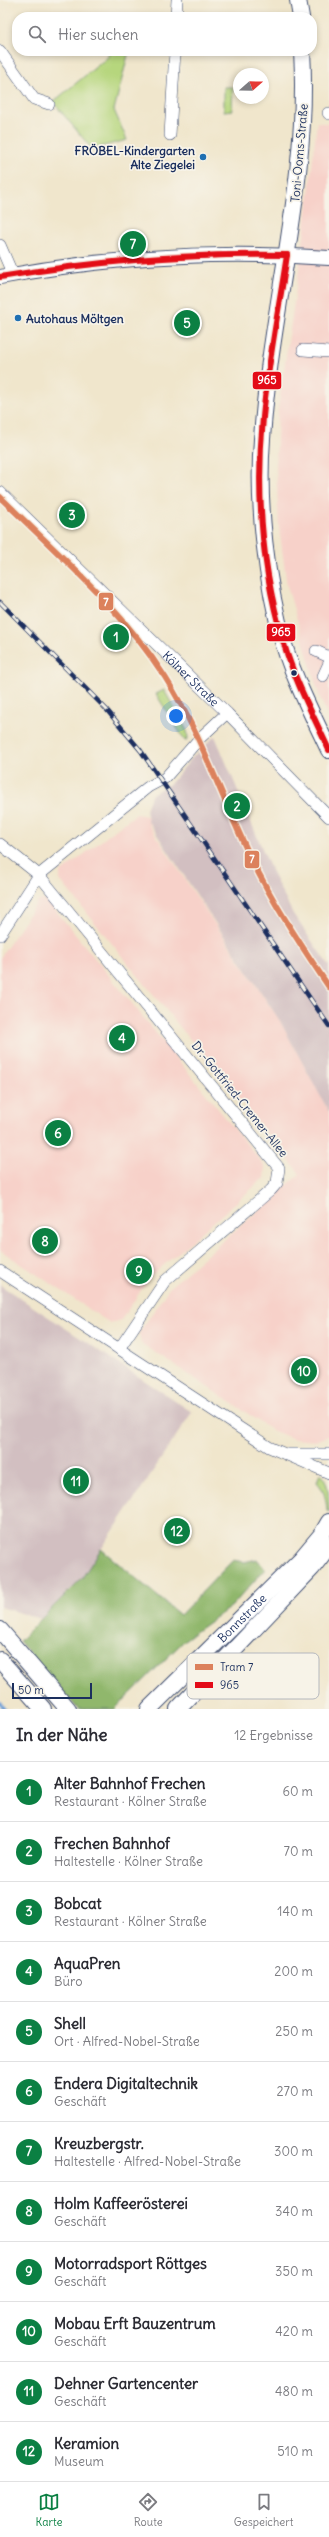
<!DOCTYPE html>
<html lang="de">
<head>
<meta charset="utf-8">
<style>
  body { margin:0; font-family:Delius,sans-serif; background:#f7f7f7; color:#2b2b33 }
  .compass { position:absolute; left:233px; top:68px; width:36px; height:36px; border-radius:50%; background:#fff; box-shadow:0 2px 6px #0003; rotate:70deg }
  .scale { position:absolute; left:12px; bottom:10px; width:80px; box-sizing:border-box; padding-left:4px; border:2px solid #1b2f5e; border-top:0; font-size:11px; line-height:14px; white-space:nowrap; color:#1b2f5e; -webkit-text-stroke:3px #f7f3e8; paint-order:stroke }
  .you { position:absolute; left:176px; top:716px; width:14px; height:14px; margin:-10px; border:3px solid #fff; border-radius:50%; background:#1a73e8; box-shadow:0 0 0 6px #1a73e833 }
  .badge { display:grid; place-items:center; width:26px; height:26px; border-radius:50%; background:#0b8043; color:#fff; font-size:13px; font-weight:700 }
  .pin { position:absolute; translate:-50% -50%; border:2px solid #fff; box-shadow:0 1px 4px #0006 }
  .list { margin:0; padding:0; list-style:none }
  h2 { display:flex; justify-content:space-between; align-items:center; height:52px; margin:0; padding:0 16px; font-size:17px }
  h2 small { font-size:13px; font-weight:400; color:#7c7c81 }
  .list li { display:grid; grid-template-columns:26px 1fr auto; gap:12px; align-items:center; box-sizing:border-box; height:60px; padding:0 16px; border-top:1px solid #e1e1e2 }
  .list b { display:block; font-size:15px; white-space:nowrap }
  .list p { margin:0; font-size:13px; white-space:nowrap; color:#7c7c81 }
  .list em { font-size:13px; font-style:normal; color:#7c7c81 }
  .icon { flex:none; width:22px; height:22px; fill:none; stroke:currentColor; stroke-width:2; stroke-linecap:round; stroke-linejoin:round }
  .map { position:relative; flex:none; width:329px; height:1709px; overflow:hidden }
  .search { position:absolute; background:#fff; box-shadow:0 2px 6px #0003; left:12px; right:12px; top:12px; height:44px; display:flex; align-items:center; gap:10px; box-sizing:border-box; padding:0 14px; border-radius:16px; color:#7c7c81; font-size:15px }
  .sheet { height:772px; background:#fff }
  nav { display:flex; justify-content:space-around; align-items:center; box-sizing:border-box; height:56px; border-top:1px solid #e1e1e2; background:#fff; font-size:11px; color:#7c7c81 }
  nav a { display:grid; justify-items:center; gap:2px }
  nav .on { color:#0b8043 }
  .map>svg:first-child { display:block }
</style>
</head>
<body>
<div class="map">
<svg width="329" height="1709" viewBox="0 0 329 1709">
  <rect width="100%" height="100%" fill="#f7f3e8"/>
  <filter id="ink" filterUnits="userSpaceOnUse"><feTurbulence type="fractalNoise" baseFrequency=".025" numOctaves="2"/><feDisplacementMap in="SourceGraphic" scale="8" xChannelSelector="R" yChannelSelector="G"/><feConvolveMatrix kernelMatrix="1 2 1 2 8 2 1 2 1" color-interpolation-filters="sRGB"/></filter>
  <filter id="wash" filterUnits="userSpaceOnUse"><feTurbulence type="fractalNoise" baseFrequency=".012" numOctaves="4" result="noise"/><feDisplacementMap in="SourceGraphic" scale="16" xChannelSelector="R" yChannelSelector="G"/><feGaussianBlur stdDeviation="0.9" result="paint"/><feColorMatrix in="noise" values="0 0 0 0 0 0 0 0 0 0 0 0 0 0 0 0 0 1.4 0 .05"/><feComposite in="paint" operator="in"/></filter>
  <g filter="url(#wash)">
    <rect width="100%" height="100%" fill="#f0e6cc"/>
    <g fill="#f7d1c9">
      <polygon points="317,122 329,124 329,718 320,698 287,586 279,527 276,466 278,410 305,229"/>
      <polygon points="136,814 147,816 150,827 280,1021 329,1112 329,1436 315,1441 294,1439 274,1431 141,1343 139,1333 170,1287 300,1174 60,880 60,873"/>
      <polygon points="47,900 265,1166 264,1178 150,1277 121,1320 110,1323 0,1250 0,958 38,901"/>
    </g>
    <g fill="#d2bfc1">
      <polygon points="215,736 274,877 293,914 329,966 329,1112 280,1021 148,821 146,809 152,794 171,783 192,758"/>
      <polygon points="0,1285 192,1412 82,1578 42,1619 0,1607"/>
    </g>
    <g fill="#b6d67d" stroke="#68826e">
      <polygon points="109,51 129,51 114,110 127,140 92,149 53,102 108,57"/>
      <polygon points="224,87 233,87 232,110 224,111"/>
      <polygon points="164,690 187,731 188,739 185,741 156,694"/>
      <path d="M320 1473C329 1480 329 1499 329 1512L327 1511C326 1500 325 1491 317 1482Z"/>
    </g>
    <polygon fill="#90b76c" stroke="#567365" points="101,1549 180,1615 233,1560 244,1562 257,1559 265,1569 232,1606 187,1638 115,1709 78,1709 19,1641 82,1578"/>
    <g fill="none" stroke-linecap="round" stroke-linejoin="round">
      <polyline stroke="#6da0d8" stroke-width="3" points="0,1703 4,1709"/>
    </g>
  </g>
  <g filter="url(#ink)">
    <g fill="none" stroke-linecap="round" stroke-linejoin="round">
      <g stroke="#3b4a6e" stroke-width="12">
        <g id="minor">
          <polyline points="176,17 177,0"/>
          <polyline points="0,51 34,99 49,104"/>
          <polyline points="328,113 329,114"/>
          <polyline points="170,135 175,51"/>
          <polyline points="0,245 13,275"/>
          <polyline points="303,350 329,352"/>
          <path id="s1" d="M0 492 227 713 329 817"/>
          <polyline points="316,651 329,657"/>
          <polyline points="323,676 329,663"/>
          <polyline points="0,844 39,875 279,1168 277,1183 271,1190 165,1281 119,1349"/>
          <polyline points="0,935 39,875 148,787 165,778 199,739 227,713"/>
          <polyline points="0,1271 269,1447 329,1473"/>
          <polyline points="286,1454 329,1454"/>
        </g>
      </g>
      <g stroke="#3b4a6e" stroke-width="16">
        <path id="tertiary" d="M0 277C108 257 219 250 329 258"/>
      </g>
      <g stroke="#3b4a6e" stroke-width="18">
        <g id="secondary">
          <polyline points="298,0 301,17"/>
          <path d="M302 51C310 182 270 309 262 439 257 503 266 582 284 645 295 681 313 716 329 750"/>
          <polyline points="0,1630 68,1709"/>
          <polyline points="0,1660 43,1709"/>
          <path id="s2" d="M149 1709 301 1559 322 1534 329 1522"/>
          <polyline points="178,1709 312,1568 329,1546"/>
        </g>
      </g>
      <use href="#minor" stroke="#fff" stroke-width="11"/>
      <use href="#tertiary" stroke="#fff" stroke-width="14"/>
      <use href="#secondary" stroke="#fff" stroke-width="16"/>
      <g stroke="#1b2f5e" stroke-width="4.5">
        <polyline id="rail" points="0,602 106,709 141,751 329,1026"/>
      </g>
      <use href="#rail" stroke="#f7f3e8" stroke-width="3" stroke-dasharray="9" stroke-linecap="butt"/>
      <g stroke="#f7f3e8" stroke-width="9">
        <g id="bus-1">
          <path d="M287 255C279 309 268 362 263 417 256 492 262 571 284 644 295 681 313 715 329 750"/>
          <path d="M0 277C95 261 190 253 287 255"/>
        </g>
      </g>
      <use href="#bus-1" stroke="#e30b18" stroke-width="6"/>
      <g stroke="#f7f3e8" stroke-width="9">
        <path id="tram-1" d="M0 497C58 554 121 608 165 677 200 732 220 794 248 852 271 900 300 944 329 987"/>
      </g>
      <use href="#tram-1" stroke="#dc815c" stroke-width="6"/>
    </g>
  </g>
  <g fill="#1f6fb2" stroke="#f7f3e8" stroke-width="1.5">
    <circle cx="203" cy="157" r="4"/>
    <circle cx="18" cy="318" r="4"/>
  </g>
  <circle fill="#1b2f5e" stroke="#f7f3e8" stroke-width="1.5" cx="294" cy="673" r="3.5"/>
  <g text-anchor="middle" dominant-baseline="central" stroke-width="3.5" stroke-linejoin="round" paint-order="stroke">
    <g font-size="12" font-weight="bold" fill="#1b2f5e" stroke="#f7f3e8" text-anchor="end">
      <text x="195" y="150">FRÖBEL-Kindergarten<tspan x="195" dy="14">Alte Ziegelei</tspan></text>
      <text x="26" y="318" text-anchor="start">Autohaus Möltgen</text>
    </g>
    <g font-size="12" fill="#1b2f5e" stroke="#f7f3e8">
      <text transform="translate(299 153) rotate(-85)">Toni-Ooms-Straße</text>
      <text stroke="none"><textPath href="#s1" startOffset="267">Kölner Straße</textPath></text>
      <text transform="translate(240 1099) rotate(51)">Dr.-Gottfried-Cremer-Allee</text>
      <text stroke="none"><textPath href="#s2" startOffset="130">Bonnstraße</textPath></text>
    </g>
  </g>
  <rect x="187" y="1653" width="132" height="46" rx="6" fill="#f7f3e8" stroke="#b5b8bf" stroke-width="1"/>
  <rect x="195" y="1664" width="18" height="6" fill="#dc815c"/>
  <rect x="195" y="1682" width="18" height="6" fill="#e30b18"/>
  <g font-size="11" fill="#1b2f5e">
    <text x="220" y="1671">Tram 7</text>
    <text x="220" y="1689">965</text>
  </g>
  <g stroke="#f7f3e8" stroke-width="1.5">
    <rect x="252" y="371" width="30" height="19" rx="4" fill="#e30b18"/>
    <rect x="98" y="592" width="16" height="19" rx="4" fill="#dc815c"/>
    <rect x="266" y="623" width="30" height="19" rx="4" fill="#e30b18"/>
    <rect x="244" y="850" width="16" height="19" rx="4" fill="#dc815c"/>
  </g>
  <g font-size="11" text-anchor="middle" font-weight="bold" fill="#fff">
    <text x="267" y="384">965</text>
    <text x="106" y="606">7</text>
    <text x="281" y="636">965</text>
    <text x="252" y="863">7</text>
  </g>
</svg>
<svg class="compass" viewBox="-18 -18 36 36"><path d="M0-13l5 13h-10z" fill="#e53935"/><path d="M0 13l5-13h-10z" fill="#7c7c81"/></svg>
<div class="scale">50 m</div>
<div class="you"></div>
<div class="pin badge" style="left:116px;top:637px">1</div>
<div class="pin badge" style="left:237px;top:806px">2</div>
<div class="pin badge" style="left:72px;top:515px">3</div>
<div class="pin badge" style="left:122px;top:1038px">4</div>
<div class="pin badge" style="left:187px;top:323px">5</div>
<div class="pin badge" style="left:58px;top:1133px">6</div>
<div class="pin badge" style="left:133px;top:244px">7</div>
<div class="pin badge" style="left:45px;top:1241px">8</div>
<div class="pin badge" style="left:139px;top:1271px">9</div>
<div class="pin badge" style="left:304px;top:1371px">10</div>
<div class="pin badge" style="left:76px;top:1481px">11</div>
<div class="pin badge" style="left:177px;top:1531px">12</div>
<div class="search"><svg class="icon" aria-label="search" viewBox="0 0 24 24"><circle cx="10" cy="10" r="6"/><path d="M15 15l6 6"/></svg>Hier suchen</div>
</div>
<section class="sheet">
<h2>In der Nähe<small>12 Ergebnisse</small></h2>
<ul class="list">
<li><span class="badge">1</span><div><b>Alter Bahnhof Frechen</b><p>Restaurant · Kölner Straße</p></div><em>60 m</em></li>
<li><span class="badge">2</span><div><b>Frechen Bahnhof</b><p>Haltestelle · Kölner Straße</p></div><em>70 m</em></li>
<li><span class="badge">3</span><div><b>Bobcat</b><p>Restaurant · Kölner Straße</p></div><em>140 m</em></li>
<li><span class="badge">4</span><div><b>AquaPren</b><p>Büro</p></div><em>200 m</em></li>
<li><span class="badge">5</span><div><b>Shell</b><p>Ort · Alfred-Nobel-Straße</p></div><em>250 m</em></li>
<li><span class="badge">6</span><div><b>Endera Digitaltechnik</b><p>Geschäft</p></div><em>270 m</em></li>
<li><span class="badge">7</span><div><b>Kreuzbergstr.</b><p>Haltestelle · Alfred-Nobel-Straße</p></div><em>300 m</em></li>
<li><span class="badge">8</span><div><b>Holm Kaffeerösterei</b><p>Geschäft</p></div><em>340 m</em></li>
<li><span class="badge">9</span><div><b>Motorradsport Röttges</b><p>Geschäft</p></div><em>350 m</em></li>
<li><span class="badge">10</span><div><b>Mobau Erft Bauzentrum</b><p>Geschäft</p></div><em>420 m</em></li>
<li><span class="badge">11</span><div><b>Dehner Gartencenter</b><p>Geschäft</p></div><em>480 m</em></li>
<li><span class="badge">12</span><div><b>Keramion</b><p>Museum</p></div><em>510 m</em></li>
</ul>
</section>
<nav>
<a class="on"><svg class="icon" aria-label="map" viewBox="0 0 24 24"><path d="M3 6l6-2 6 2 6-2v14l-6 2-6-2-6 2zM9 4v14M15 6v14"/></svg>Karte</a>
<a><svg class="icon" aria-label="directions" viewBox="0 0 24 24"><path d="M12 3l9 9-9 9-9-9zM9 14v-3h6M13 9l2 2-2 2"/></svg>Route</a>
<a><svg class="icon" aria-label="saved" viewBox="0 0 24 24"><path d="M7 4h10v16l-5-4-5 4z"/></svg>Gespeichert</a>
</nav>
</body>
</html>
